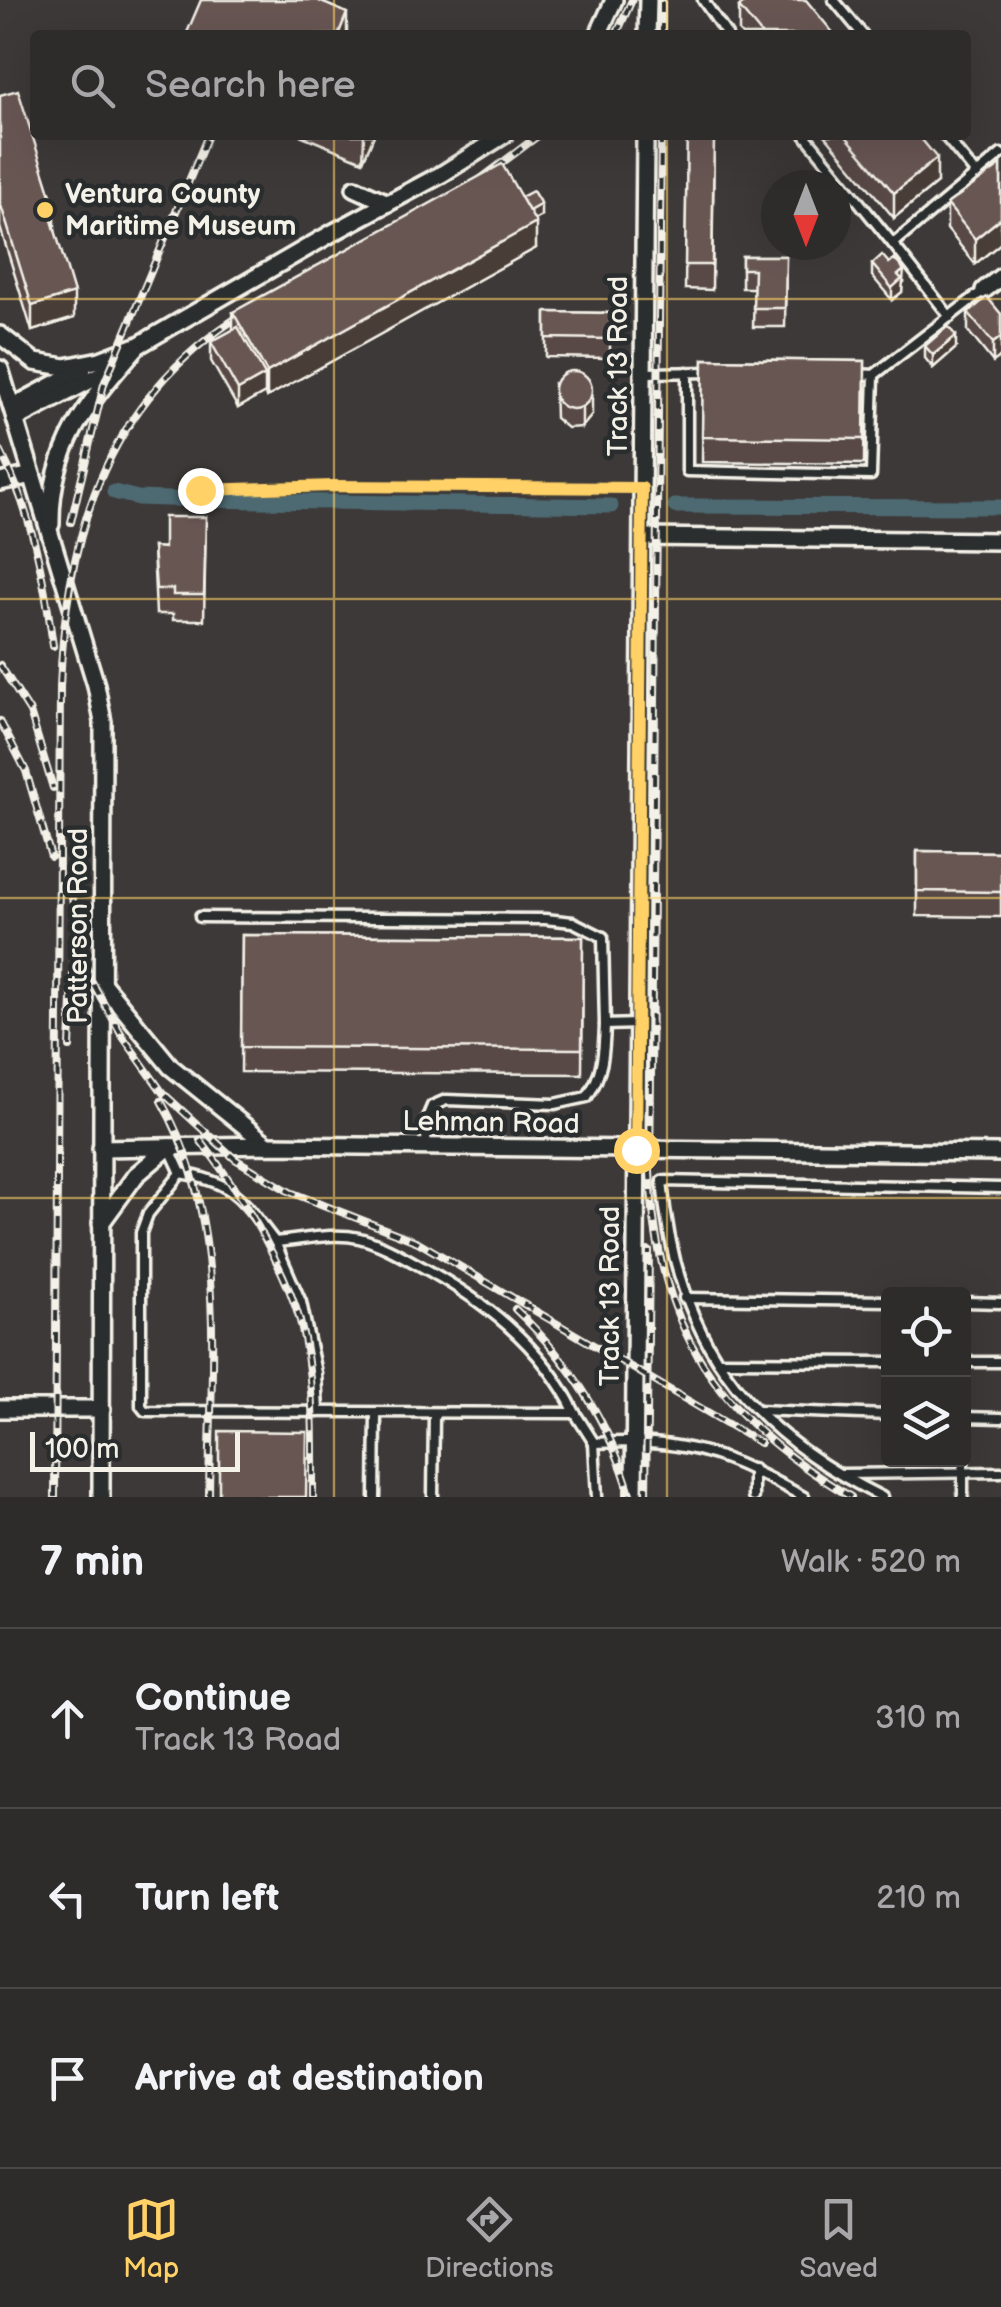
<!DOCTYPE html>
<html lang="en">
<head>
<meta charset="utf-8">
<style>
  body { margin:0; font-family:"Balsamiq Sans",sans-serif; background:#363333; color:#f1f3f6 }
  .controls { position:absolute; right:30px; bottom:30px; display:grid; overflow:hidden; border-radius:10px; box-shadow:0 10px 40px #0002 }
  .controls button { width:90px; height:90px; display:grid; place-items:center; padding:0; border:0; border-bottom:2px solid #494747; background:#2e2b2b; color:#f1f3f6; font:50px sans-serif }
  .compass { position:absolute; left:761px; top:170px; width:90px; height:90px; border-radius:50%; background:#2e2b2b; box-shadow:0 10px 40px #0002; rotate:180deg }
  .scale { position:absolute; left:30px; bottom:25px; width:210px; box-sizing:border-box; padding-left:10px; border:5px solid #f4f1e8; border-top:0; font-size:28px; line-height:35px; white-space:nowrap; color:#f4f1e8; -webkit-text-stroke:8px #2a2d2e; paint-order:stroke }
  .stop { position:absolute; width:30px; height:30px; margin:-22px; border:8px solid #ffd166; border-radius:50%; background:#fff }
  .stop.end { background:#ffd166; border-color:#fff; box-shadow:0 2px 10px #0008 }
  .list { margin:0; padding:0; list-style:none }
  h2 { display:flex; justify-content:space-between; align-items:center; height:130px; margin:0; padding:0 40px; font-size:42px }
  h2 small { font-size:32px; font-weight:400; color:#a7a7a9 }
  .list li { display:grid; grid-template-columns:65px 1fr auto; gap:30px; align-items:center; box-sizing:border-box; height:180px; padding:0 40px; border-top:2px solid #494747 }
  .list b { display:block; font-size:38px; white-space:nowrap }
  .list p { margin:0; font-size:32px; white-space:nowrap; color:#a7a7a9 }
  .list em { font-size:32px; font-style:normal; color:#a7a7a9 }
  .icon { flex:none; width:55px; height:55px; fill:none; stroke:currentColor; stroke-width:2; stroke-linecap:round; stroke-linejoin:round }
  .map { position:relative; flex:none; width:1001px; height:1497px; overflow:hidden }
  .search { position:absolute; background:#2e2b2b; box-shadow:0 10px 40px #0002; left:30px; right:30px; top:30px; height:110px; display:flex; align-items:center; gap:25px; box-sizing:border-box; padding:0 35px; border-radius:10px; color:#a7a7a9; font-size:38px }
  .sheet { height:670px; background:#2e2b2b }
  nav { display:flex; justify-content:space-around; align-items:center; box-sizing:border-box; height:140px; border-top:2px solid #494747; background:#2e2b2b; font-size:28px; color:#a7a7a9 }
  nav a { display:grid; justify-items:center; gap:5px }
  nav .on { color:#ffd166 }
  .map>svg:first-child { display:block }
</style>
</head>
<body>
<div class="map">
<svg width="1001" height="1497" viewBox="0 0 1001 1497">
  <rect width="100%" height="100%" fill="#3d3939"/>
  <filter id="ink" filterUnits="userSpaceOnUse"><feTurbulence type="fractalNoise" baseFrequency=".01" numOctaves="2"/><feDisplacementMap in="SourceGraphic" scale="20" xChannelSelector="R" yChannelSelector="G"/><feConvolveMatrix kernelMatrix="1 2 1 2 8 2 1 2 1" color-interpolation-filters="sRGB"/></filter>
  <g filter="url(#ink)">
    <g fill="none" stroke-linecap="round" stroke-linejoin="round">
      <g stroke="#4e6a72" stroke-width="15">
        <polyline points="114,492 138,498 198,500 611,506"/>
        <polyline points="675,506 1001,507"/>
      </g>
      <g stroke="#f4f1e8" stroke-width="15">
        <g id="service">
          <polyline points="703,0 727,35"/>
          <polyline points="834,0 863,35"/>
          <polyline points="805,135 893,244"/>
          <polyline points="944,135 977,175"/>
          <polyline points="950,317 893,244 1001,154"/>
          <polyline points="687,372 687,471 871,475 874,375 857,374"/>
          <polyline points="643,373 713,372"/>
          <polyline points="874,375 984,290"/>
          <polyline points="200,917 545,919 573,922 603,937 605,1025 638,1024"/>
          <path d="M169 1147 181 1173C237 1183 242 1200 275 1242"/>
          <path d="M426 1147 427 1118 432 1106 446 1100 555 1104 587 1097C603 1074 604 1053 605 1025"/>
          <path d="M181 1173 148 1214 141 1233V1406L145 1411 575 1413 594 1443C687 1438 724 1453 804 1497"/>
          <polyline points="684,1298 888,1301"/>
          <polyline points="964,1302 1001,1303"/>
          <polyline points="718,1361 888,1362"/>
          <polyline points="964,1362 1001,1362"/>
          <polyline points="758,1410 888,1415"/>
          <path d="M318 1412 316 1373 301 1302 275 1242C302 1240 332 1232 359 1238 379 1243 397 1253 415 1263 482 1299 542 1344 575 1413"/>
          <polyline points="964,1417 1001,1418"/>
          <polyline points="594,1443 597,1497"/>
          <polyline points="963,1460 963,1497"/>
          <polyline points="841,1474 1001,1472"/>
          <polyline points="375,1497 376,1413"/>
          <polyline points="433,1497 434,1413"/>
          <polyline points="753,1497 753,1469"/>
          <path d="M882 1497C743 1429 675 1335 662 1181L1001 1188"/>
        </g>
      </g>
      <g stroke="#f4f1e8" stroke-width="22">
        <g id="minor">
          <polyline points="598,35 614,0"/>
          <polyline points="647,35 648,0"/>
          <polyline points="355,188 388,203"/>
          <polyline points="984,290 1001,277"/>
          <polyline points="0,335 35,362 65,367 100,360 139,345 334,232 442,174 504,135"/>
          <polyline points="0,369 96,685 103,722 101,1497"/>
          <polyline points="12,407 83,369"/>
          <polyline points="16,419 110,370"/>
          <polyline points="0,482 32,475"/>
          <path d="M51 524C50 446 88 403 136 348"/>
          <polyline points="643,537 1001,541"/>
          <polyline points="103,984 171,1067 268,1145"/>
          <polyline points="101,1148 268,1145 1001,1153"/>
          <polyline points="101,1223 136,1175 169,1147"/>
          <polyline points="0,1409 102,1409"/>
          <polyline points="634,1497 645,135"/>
        </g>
      </g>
      <polyline stroke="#f4f1e8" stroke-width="2.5" stroke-dasharray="2.5 8" stroke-linecap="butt" points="200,489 333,486 627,488"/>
      <use href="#service" stroke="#2a2d2e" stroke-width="8"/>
      <use href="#minor" stroke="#2a2d2e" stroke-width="15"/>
      <g stroke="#f4f1e8" stroke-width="8">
        <g id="rail">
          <polyline points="616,35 632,0"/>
          <polyline points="662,35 662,0"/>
          <path d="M661 135 650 1171C657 1329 716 1417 851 1497"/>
          <polyline points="478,181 539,135"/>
          <path d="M0 450C32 513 44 576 53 646"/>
          <polyline points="71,522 104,384 208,135"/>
          <polyline points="0,665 30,712 53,788"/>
          <polyline points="0,721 26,771 51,857"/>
          <polyline points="69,878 81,952 91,980 123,1037 163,1093 235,1159 290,1192 418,1242 760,1443"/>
          <polyline points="70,1047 74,952"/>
          <path d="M161 1101C229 1219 210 1366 209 1497"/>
          <path d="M200 1140C237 1187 284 1264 300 1321 315 1378 313 1439 313 1497"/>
          <path d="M515 1309C571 1362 610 1423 631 1497"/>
          <path d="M55 1497 60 687C66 527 109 391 256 306"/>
          <polyline points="646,1497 649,1251"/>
        </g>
      </g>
      <use href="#rail" stroke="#2a2d2e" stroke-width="4" stroke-dasharray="11" stroke-linecap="butt"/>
    </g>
    <g fill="#594a47" stroke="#f4f1e8" stroke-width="2.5">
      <polygon points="739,7 835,35 742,35 739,32"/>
      <polygon points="0,95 55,231 74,318 32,331 0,227"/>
      <polygon points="300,135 374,135 363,161"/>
      <polygon points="687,135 714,135 712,290 685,289"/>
      <polygon points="825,135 918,135 937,183 894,218"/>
      <polygon points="1001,165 1001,243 975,264 947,229 947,204"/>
      <polygon points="521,197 541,216 534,220 536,248 267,397 264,393 238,408 211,361 211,342 233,330 233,312"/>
      <polygon points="742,256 786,256 785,327 753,327 754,288 742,288"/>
      <polygon points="872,264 904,282 902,284 902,292 892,300 872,276"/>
      <polygon points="546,312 610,313 610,358 546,357"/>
      <polygon points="968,313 1001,314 993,362 968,331"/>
      <polygon points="925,346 956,348 933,368 925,358"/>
      <polygon points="703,359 865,361 864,464 702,462"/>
      <polygon points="554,384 592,415 582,427 567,428 555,418"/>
      <polygon points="206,517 204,620 173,620 173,614 156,614 153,547 164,548"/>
      <polygon points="917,851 1001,852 1001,917 917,916"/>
      <polygon points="242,935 583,937 582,1074 241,1072"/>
    </g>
    <g fill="#493c39" stroke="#f4f1e8" stroke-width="2.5">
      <polygon points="347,13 347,35 338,35"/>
      <polygon points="364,135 374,135 363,161"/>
      <polygon points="937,158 937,183 894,218 894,193"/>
      <polygon points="541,204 541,216 523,226 523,213"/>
      <polygon points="55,208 55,233 49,210"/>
      <polygon points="1001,218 1001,243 975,264 975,239"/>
      <polygon points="536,223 536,248 267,397 267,372"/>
      <polygon points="904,270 902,292 892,300 892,288 898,275"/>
      <polygon points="74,293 74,318 32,331 32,306"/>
      <polygon points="956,336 956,348 933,368 933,355"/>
      <polygon points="1001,337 1001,356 993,362 993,343"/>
      <polygon points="265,375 265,393 238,408 238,390"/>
      <polygon points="592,396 592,415 582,427 582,408"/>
    </g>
    <g fill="#685652" stroke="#f4f1e8" stroke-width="2.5">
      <polygon points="201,0 317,0 347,13 338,35 186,35"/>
      <polygon points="748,0 806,0 835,35 762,35 739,7"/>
      <polygon points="18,90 55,208 49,210 74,293 32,306 0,202 0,95"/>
      <polygon points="687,135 714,135 712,265 685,265"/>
      <polygon points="845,135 918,135 937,158 894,193"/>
      <polygon points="502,164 536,223 267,372 233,312"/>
      <polygon points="1001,165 1001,218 975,239 947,204"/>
      <polygon points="533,191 541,204 529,211 521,197"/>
      <polygon points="882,255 889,263 894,259 904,270 898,275 902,279 892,288 872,264"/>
      <polygon points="742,256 786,256 785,308 753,308 754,269 742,269"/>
      <polygon points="987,297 1001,314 1001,337 993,343 968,313"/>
      <polygon points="546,312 610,313 610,339 546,338"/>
      <polygon points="948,326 956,336 933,355 925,346"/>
      <polygon points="238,327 265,375 238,390 211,342"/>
      <polygon points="703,359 865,361 864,439 702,437"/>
      <circle cx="573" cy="390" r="19"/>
      <polygon points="164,517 206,517 204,595 173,595 173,589 156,589 153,547 164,548"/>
      <polygon points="917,851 1001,852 1001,892 917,891"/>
      <polygon points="242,935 583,937 582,1049 241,1047"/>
      <polygon points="219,1431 307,1432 306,1497 219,1497"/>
    </g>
  </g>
  <g fill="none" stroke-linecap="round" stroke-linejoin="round" filter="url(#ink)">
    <polyline stroke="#ffd166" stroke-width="12" points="200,490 333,486 642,488 636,1150"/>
  </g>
  <path fill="none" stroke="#ffd166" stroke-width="2.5" stroke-opacity="0.55" d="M334 0V35M667 0V35M334 135V1497M667 135V1497M0 299H1001M0 599H1001M0 898H1001M0 1198H1001"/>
  <circle fill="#ffd166" stroke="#2a2d2e" stroke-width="4" cx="45" cy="210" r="10"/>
  <g text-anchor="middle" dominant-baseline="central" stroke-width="9" stroke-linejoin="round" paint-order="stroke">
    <g font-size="28" font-weight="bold" fill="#f4f1e8" stroke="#2a2d2e" text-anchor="start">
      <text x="65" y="194">Ventura County<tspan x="65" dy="32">Maritime Museum</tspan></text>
    </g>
    <g font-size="28" fill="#f4f1e8" stroke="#2a2d2e">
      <text transform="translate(618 366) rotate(-90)">Track 13 Road</text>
      <text transform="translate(78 926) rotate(-90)">Patterson Road</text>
      <text transform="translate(491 1123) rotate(1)">Lehman Road</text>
      <text transform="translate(610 1296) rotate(-90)">Track 13 Road</text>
    </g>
  </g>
</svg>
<div class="controls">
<button><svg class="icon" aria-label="locate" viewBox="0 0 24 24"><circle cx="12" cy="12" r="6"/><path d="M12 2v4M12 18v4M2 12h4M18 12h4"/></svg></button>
<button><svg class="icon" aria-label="layers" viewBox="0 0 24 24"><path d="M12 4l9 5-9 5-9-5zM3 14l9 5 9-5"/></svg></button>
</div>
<svg class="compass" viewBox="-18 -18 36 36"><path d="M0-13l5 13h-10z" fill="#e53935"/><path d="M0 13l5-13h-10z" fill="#a7a7a9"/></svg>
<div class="scale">100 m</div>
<div class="stop" style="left:636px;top:1150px"></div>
<div class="stop end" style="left:200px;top:490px"></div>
<div class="search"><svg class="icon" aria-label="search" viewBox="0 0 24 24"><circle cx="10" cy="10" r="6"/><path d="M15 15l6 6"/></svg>Search here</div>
</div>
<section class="sheet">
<h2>7 min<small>Walk · 520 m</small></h2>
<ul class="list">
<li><svg class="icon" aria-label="ahead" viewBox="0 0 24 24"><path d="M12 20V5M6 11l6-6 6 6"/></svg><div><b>Continue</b><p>Track 13 Road</p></div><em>310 m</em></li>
<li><svg class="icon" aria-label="left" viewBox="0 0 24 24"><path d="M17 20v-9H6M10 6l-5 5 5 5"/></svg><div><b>Turn left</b></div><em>210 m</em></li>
<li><svg class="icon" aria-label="arrive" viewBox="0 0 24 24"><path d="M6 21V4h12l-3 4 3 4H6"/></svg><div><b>Arrive at destination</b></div></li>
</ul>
</section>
<nav>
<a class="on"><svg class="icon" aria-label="map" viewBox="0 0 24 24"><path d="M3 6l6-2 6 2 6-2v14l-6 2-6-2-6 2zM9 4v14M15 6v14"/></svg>Map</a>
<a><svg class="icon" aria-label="directions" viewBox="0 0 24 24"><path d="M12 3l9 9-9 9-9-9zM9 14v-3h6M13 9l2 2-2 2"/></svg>Directions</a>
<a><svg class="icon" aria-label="saved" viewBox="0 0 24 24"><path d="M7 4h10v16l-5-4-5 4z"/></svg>Saved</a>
</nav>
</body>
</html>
